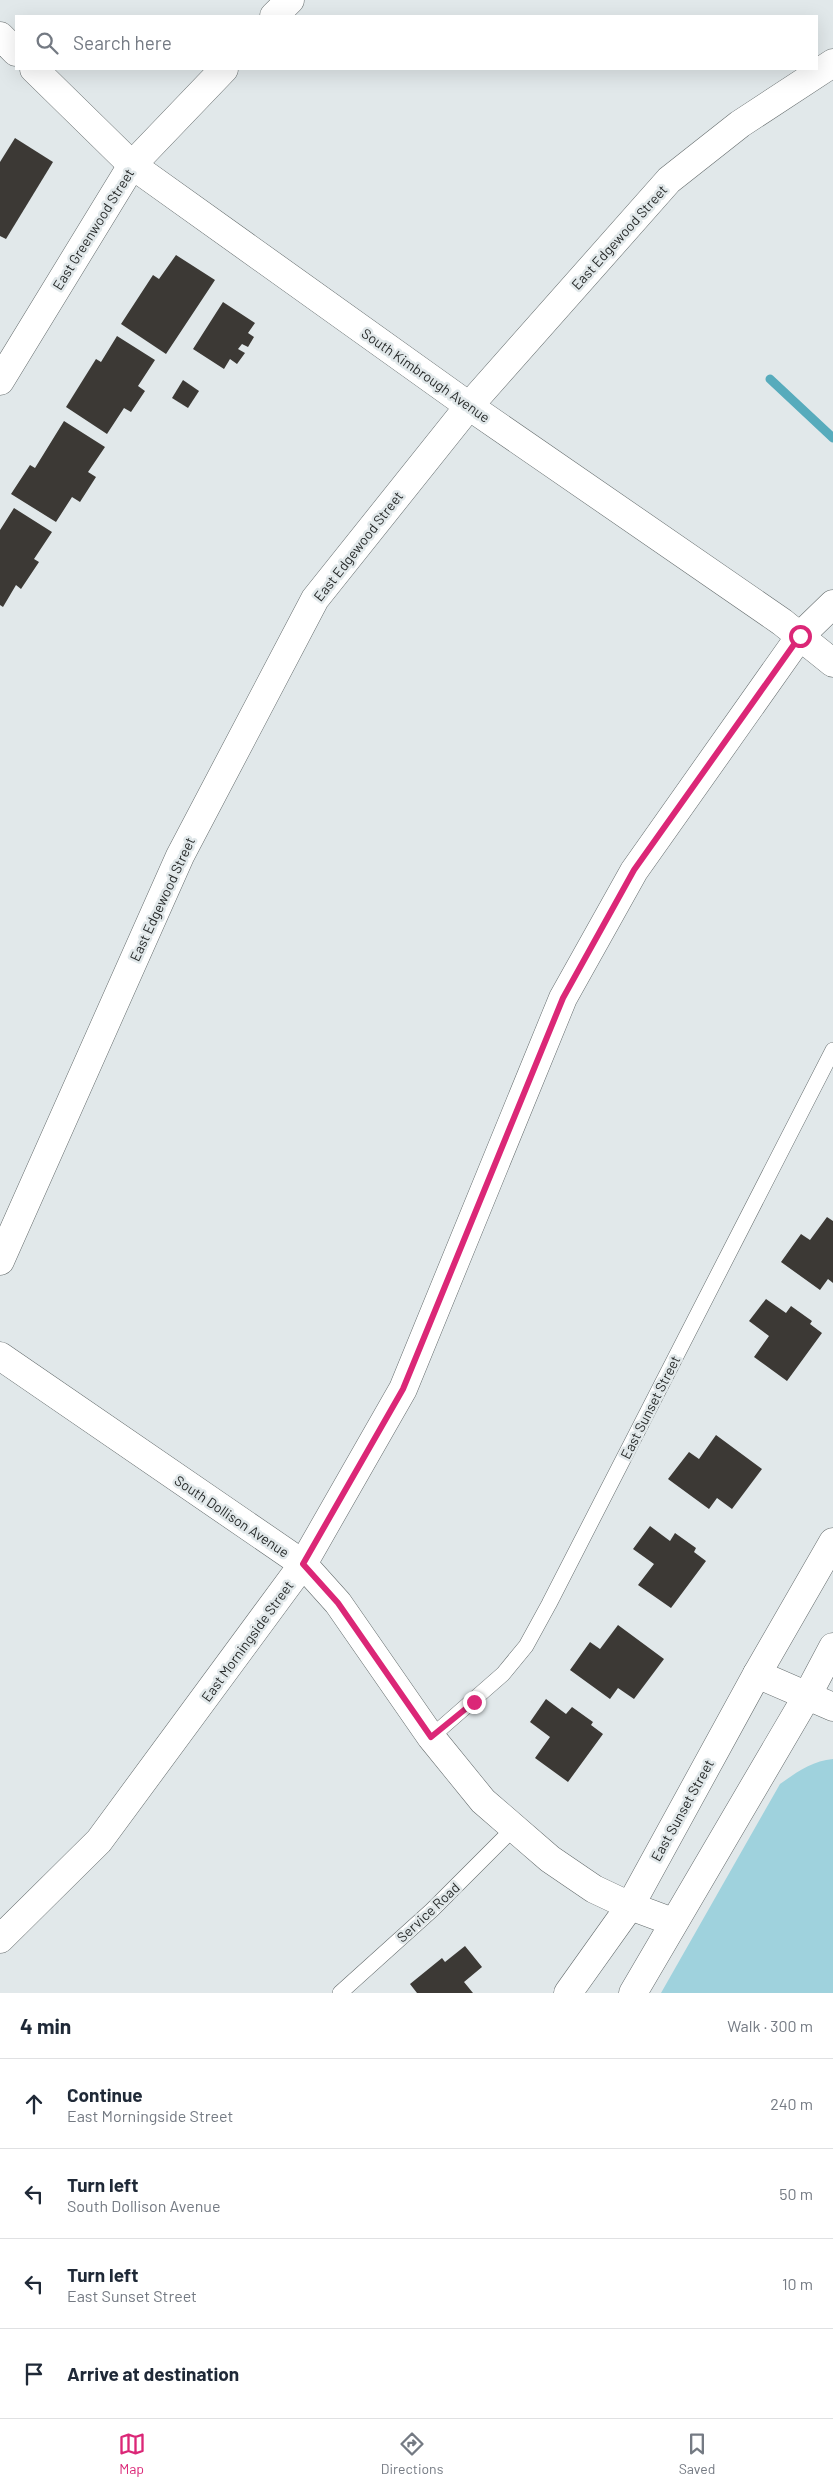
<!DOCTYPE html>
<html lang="en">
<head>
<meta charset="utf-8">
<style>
  body { margin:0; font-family:Barlow,sans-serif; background:#f2f2f3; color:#1f2937 }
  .stop { position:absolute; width:15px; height:15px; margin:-11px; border:4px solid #db2777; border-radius:50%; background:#fff }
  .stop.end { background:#db2777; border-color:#fff; box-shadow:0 1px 5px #0008 }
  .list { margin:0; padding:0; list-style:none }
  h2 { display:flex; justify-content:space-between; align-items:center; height:65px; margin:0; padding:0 20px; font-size:21px }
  h2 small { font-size:16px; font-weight:400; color:#747a83 }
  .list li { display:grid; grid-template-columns:32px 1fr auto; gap:15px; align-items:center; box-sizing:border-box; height:90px; padding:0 20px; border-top:1px solid #e0e1e3 }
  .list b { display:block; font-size:19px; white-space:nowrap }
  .list p { margin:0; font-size:16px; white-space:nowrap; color:#747a83 }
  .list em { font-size:16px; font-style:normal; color:#747a83 }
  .icon { flex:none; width:28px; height:28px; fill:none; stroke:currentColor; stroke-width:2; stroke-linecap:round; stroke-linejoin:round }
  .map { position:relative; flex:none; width:833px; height:1993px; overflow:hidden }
  .search { position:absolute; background:#fff; box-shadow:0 5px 20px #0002; left:15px; right:15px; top:15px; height:55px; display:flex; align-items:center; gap:12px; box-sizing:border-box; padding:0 18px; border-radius:0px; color:#747a83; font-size:19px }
  .sheet { height:425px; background:#fff }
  nav { display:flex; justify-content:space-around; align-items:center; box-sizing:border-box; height:70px; border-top:1px solid #e0e1e3; background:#fff; font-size:14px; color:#747a83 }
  nav a { display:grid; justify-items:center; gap:2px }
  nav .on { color:#db2777 }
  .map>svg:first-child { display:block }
</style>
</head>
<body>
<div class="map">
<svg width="833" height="1993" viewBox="0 0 833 1993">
  <rect width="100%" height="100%" fill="#e1e8ea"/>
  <path fill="#9fd2dd" d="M833 1759V1993H661L780 1784C797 1772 812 1761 833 1759Z"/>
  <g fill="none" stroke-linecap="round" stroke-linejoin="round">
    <polyline stroke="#57abbc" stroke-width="9" points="770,379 833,438"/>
  </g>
  <g fill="#3c3935">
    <polygon points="15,138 53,162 6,239 0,236 0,162"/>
    <polygon points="176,255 215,280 166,354 121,324 153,275 159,279"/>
    <polygon points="223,302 255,323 248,333 254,337 248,347 242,344 238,349 245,353 237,364 230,359 224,369 193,349"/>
    <polygon points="117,336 155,360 138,386 145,391 131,412 124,408 107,434 66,407 96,359 101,362"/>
    <polygon points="183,380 199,391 188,408 172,398"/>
    <polygon points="64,421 105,447 88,472 96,477 80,502 72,497 56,522 11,494 30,465 35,468"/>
    <polygon points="14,508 52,532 34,559 39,562 21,589 16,585 3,607 0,605 0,530"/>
    <polygon points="827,1217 833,1221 833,1283 828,1279 820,1290 781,1262 801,1234 810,1240"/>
    <polygon points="766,1299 786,1313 791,1306 812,1321 810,1324 822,1333 787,1381 754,1357 769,1336 749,1321"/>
    <polygon points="716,1435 762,1469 732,1509 717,1498 709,1509 668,1479 689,1452 699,1459"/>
    <polygon points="650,1526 670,1541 675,1533 696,1548 694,1552 706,1561 671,1608 638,1585 654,1564 633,1549"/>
    <polygon points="618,1625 664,1659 634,1699 618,1688 610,1699 570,1670 590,1642 600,1649"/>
    <polygon points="546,1699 566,1714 572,1707 593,1722 591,1725 603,1734 568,1782 535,1758 550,1737 530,1722"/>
    <polygon points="465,1946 482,1967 464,1982 473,1993 417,1993 410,1984 442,1958 445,1962"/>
  </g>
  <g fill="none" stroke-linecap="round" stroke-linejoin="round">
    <g stroke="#646b6c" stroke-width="16">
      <g id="service">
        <polyline points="431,1737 503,1674 526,1646 549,1604 833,1050"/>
        <polyline points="340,1993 432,1910 513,1829"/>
      </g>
    </g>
    <g stroke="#646b6c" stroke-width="29">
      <g id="minor">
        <polyline points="274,16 290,0"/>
        <polyline points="0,36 16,52"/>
        <polyline points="34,69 132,165 469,406 782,622 833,663"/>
        <polyline points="0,381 132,165 224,69"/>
        <polyline points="0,1261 180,856 315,599 469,406 669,180 740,124 833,63"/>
        <polyline points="0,1356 303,1564 338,1603 431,1737 483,1801 550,1859 594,1889 630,1906 673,1922"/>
        <polyline points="757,1674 833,1707"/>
        <polyline points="0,1939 99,1841 303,1564 403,1389 563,998 634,871 800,636 833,604"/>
      </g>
    </g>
    <g stroke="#646b6c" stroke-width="29">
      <g id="secondary">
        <polyline points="568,1993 630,1906 757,1674 833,1542"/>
        <polyline points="633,1993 807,1696 833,1647"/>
      </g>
    </g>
    <use href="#service" stroke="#fff" stroke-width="15"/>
    <use href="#minor" stroke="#fff" stroke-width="28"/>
    <use href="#secondary" stroke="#fff" stroke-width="28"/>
  </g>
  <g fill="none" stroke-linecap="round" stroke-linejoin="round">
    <polyline stroke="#db2777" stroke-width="6" points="474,1702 431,1737 338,1603 303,1564 403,1389 563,998 634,870 800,636"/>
  </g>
  <g text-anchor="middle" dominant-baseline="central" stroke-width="5" stroke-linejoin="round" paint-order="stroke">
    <g font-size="14" fill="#282b2b" stroke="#e1e8ea">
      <text transform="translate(93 229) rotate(-58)">East Greenwood Street</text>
      <text transform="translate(619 237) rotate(-48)">East Edgewood Street</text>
      <text transform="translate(426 375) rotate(35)">South Kimbrough Avenue</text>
      <text transform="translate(358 546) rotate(-52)">East Edgewood Street</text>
      <text transform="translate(162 899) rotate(-65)">East Edgewood Street</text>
      <text transform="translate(650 1407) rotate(-63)">East Sunset Street</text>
      <text transform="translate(232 1516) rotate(34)">South Dollison Avenue</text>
      <text transform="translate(247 1641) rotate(-54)">East Morningside Street</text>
      <text transform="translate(682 1810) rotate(-61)">East Sunset Street</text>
      <text transform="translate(428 1912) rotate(-43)">Service Road</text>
    </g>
  </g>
</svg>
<div class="stop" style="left:800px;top:636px"></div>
<div class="stop end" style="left:474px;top:1702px"></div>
<div class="search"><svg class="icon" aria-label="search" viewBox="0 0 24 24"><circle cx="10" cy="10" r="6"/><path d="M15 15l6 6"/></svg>Search here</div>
</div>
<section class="sheet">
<h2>4 min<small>Walk · 300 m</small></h2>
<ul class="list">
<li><svg class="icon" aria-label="ahead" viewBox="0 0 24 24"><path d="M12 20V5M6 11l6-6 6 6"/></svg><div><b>Continue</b><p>East Morningside Street</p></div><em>240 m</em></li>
<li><svg class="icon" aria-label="left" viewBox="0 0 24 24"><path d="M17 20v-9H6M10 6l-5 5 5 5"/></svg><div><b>Turn left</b><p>South Dollison Avenue</p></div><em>50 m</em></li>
<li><svg class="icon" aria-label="left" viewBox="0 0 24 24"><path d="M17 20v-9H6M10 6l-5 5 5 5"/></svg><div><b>Turn left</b><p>East Sunset Street</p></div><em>10 m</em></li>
<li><svg class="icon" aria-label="arrive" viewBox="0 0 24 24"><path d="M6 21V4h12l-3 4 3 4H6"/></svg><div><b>Arrive at destination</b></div></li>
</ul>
</section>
<nav>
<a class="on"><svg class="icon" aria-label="map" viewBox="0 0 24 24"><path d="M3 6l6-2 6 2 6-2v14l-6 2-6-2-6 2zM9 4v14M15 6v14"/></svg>Map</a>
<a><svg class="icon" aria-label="directions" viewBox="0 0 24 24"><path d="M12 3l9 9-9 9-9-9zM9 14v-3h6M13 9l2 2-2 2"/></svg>Directions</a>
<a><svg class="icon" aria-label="saved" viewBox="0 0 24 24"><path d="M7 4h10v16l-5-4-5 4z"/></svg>Saved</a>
</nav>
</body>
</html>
